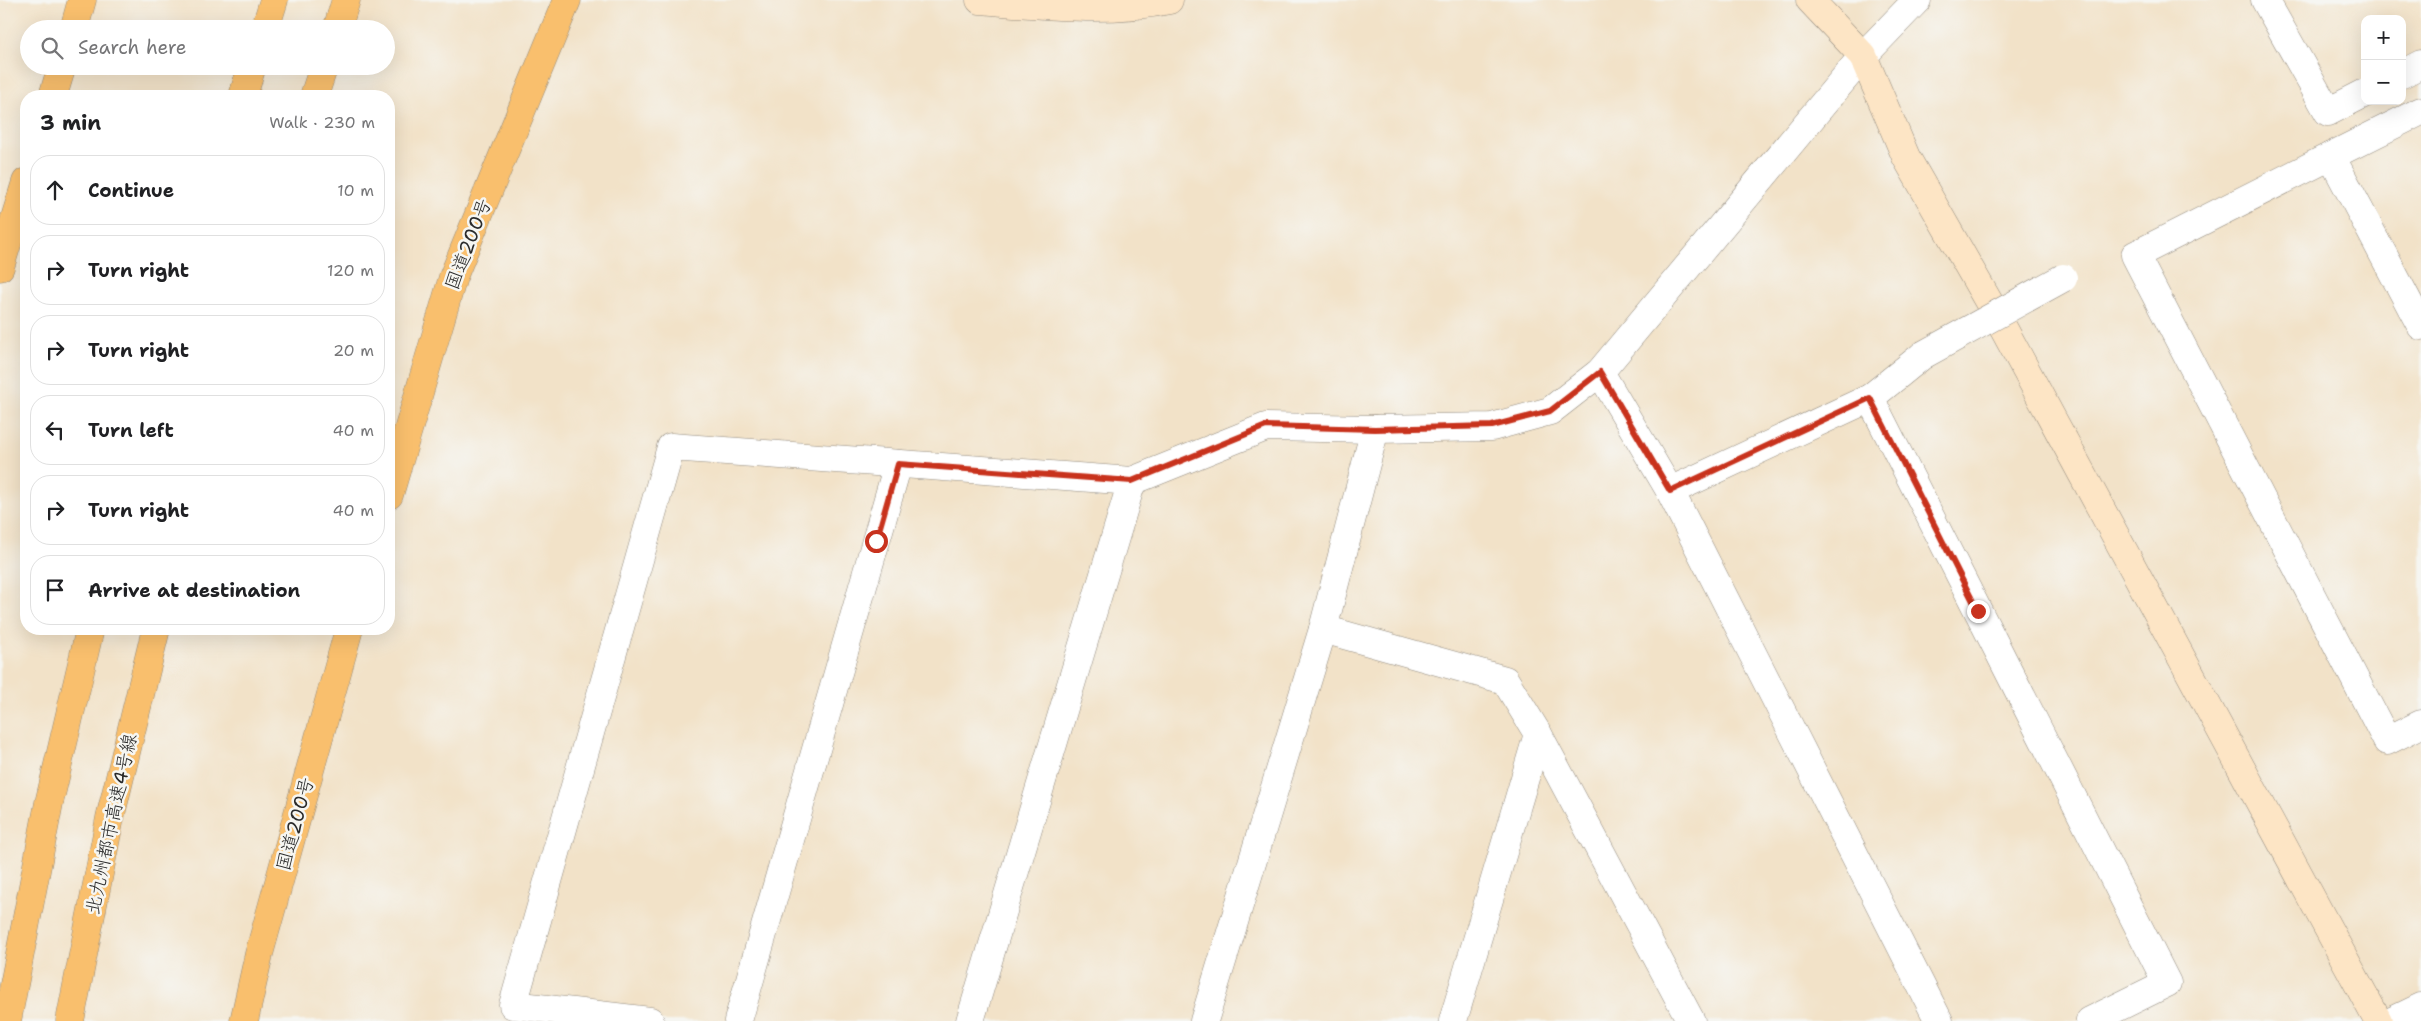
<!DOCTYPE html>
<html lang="en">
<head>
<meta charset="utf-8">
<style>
  body { margin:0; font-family:"Shantell Sans","Klee One",sans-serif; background:#f6f6f6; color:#202124 }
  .controls { position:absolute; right:15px; top:15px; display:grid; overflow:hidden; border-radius:10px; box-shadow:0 5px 20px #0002 }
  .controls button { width:45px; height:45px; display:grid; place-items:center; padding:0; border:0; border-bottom:1px solid #e0e0e0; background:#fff; color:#202124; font:25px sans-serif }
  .stop { position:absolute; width:15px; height:15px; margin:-11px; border:4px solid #c8321e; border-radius:50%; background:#fff }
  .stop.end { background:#c8321e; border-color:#fff; box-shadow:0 1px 5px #0008 }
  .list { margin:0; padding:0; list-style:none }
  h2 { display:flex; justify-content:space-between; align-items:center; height:65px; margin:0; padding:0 20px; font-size:21px }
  h2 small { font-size:16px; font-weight:400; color:#757577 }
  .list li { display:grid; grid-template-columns:32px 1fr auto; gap:15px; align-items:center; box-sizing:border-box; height:70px; margin:0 10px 10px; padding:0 10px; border:1px solid #e0e0e0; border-radius:20px }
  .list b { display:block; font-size:19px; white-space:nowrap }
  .list em { font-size:16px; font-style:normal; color:#757577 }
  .icon { flex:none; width:28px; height:28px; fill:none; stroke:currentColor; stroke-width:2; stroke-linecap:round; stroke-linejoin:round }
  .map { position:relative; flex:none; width:2421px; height:1021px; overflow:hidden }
  .search { position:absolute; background:#fff; box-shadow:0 5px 20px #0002; left:20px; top:20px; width:375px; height:55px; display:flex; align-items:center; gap:12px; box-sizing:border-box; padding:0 18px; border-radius:28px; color:#757577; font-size:19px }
  .panel { position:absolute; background:#fff; box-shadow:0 5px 20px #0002; left:20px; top:90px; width:375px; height:545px; border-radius:20px }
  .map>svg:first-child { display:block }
</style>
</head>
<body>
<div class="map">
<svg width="2421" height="1021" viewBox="0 0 2421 1021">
  <rect width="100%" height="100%" fill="#f6f6f2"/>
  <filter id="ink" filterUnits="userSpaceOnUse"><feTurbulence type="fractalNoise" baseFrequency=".02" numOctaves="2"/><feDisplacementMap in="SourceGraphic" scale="10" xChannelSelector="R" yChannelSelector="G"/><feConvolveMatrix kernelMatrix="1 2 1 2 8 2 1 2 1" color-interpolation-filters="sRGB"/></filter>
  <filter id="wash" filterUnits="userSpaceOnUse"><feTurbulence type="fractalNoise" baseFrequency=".0096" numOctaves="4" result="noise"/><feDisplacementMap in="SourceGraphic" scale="20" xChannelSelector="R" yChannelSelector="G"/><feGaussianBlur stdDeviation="1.12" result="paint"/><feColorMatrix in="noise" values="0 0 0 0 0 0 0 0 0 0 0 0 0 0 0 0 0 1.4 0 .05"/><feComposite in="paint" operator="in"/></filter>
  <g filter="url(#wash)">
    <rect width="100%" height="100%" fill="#f2e2c8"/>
  </g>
  <g filter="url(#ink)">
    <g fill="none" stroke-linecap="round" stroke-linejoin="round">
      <g stroke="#8e867a" stroke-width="29">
        <g id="street">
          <polyline points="2265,0 2328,112 2365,93"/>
          <polyline points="2402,74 2421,64"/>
          <polyline points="2421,111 2331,156 2421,326"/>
          <polyline points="2331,156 2135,255 2387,741 2421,724"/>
          <polyline points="1600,372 1670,491 1939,1021"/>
          <polyline points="1870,398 2167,983 2090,1021"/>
          <polyline points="1375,429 1323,629 1505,680 1538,734 1453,1021"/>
          <polyline points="1670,491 1870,398 1923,355"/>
          <polyline points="1538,734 1691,1021"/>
          <polyline points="650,1021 513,1005 671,447 1132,481 1266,427 1375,429 1492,427 1550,411 1600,372 1863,56 1917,0"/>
          <polyline points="738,1021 898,464"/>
          <polyline points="970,1021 1132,481"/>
          <polyline points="1204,1021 1323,629"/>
          <polyline points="2392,1021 2421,1007"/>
        </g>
      </g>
      <g stroke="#8e867a" stroke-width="29">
        <g id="secondary">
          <path d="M980 0C1043 5 1107 13 1169 0"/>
          <polyline points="1810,0 1863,56 1906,157 1994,311 2378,1021"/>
        </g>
      </g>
      <g stroke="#8e867a" stroke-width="29">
        <g id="highway">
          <polyline points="74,29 82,0"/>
          <polyline points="265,29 274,0"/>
          <polyline points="337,29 346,0"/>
          <polyline points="53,96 62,66"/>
          <polyline points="243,96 252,66"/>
          <polyline points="314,96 324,66"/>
          <polyline points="0,267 26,182"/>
          <polyline points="389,495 453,277 567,0"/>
          <polyline points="7,1021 49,803 90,629"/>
          <polyline points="70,1021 110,818 156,629"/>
          <polyline points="244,1021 259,954 349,629"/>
        </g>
      </g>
      <use href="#street" stroke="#fff" stroke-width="28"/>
      <use href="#secondary" stroke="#fde5c5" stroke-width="28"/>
      <use href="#highway" stroke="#f9bf6d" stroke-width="28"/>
      <g stroke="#8e867a" stroke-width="29" stroke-linecap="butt">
        <polyline id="street-bridge" points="1923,355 2063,278"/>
      </g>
      <use href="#street-bridge" stroke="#fff" stroke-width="28"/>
    </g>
  </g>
  <g fill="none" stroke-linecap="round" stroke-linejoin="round" filter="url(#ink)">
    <polyline stroke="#c8321e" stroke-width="6" points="876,541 898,464 1132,481 1266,426 1375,429 1492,426 1550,411 1600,372 1670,491 1870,398 1978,611"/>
  </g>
  <g text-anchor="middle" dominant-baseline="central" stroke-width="5" stroke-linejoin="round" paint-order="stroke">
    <g font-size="19" fill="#2b2b2b" stroke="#f6f6f2">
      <text transform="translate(468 244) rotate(-69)">国道200号</text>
      <text transform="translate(111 824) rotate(-78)">北九州都市高速4号線</text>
      <text transform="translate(295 824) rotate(-75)">国道200号</text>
    </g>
  </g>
</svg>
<div class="controls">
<button>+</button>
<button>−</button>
</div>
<div class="stop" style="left:876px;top:541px"></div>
<div class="stop end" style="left:1978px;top:611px"></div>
<div class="search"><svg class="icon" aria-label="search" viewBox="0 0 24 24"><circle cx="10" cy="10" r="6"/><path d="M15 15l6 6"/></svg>Search here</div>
<section class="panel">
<h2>3 min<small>Walk · 230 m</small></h2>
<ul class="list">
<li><svg class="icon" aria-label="ahead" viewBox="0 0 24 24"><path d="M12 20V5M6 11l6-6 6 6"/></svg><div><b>Continue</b></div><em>10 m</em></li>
<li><svg class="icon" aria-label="right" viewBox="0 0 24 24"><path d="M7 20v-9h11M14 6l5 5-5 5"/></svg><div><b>Turn right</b></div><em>120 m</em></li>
<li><svg class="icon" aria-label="right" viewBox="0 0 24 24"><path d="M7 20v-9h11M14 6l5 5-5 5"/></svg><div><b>Turn right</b></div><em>20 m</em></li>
<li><svg class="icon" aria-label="left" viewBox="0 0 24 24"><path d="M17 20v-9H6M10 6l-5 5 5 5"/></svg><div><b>Turn left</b></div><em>40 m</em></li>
<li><svg class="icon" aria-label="right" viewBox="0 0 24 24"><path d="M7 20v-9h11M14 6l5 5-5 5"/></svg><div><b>Turn right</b></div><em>40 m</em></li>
<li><svg class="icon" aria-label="arrive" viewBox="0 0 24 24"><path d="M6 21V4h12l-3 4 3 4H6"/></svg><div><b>Arrive at destination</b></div></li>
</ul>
</section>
</div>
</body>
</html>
